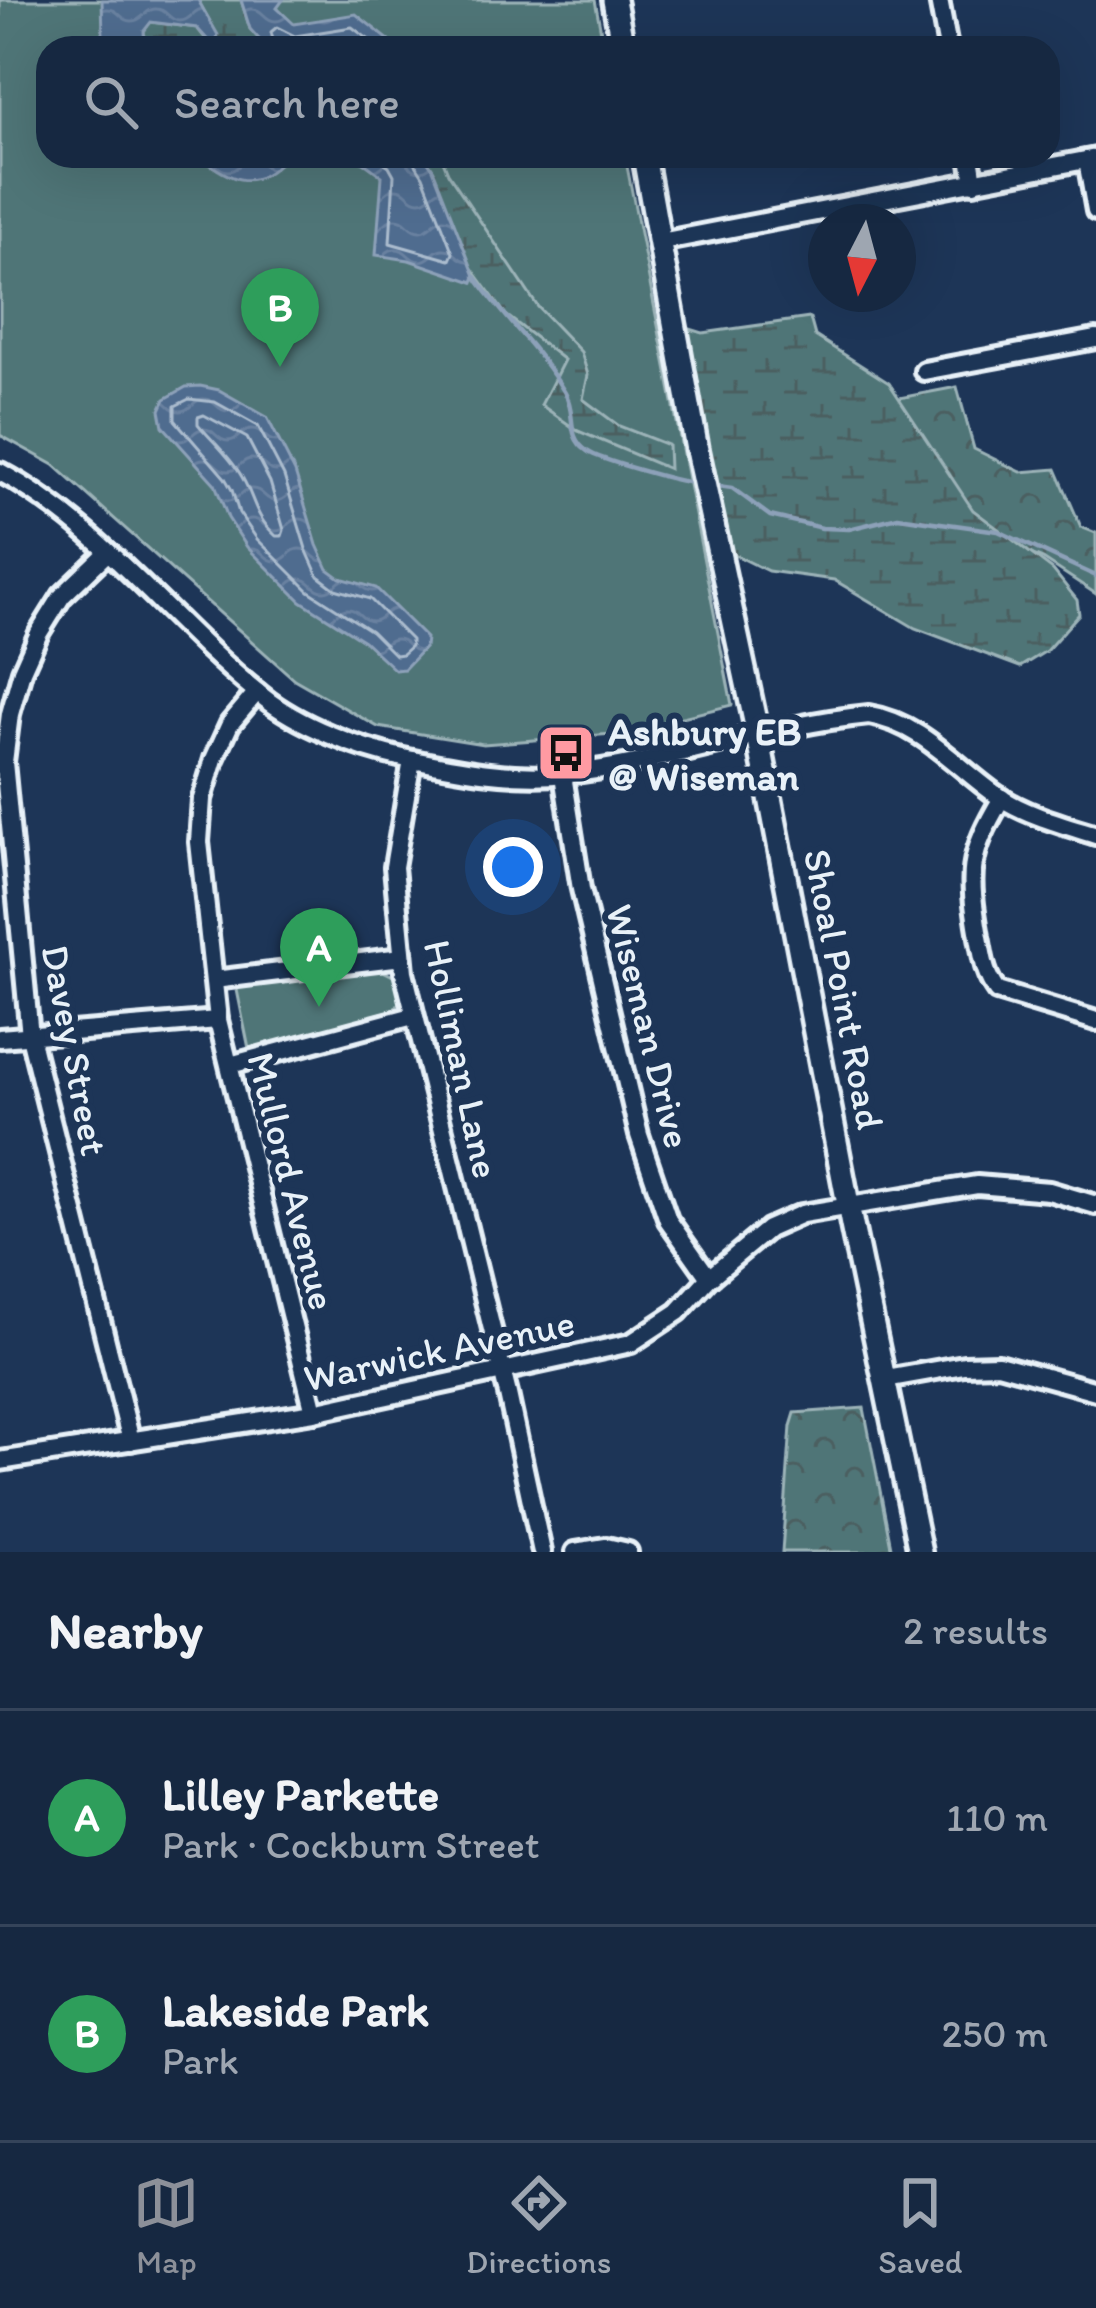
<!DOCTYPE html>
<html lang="en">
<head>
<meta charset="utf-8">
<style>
  body { margin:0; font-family:Itim,sans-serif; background:#1f3048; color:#f1f3f6 }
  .compass { position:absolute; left:808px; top:204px; width:108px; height:108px; border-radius:50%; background:#162841; box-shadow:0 12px 48px #0002; rotate:186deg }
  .you { position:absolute; left:513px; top:867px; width:42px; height:42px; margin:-30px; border:9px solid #fff; border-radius:50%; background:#1a73e8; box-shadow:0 0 0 18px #1a73e833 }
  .badge { display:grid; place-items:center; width:78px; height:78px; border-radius:50%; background:#8c9099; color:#fff; font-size:39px; font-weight:700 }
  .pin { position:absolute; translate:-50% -99px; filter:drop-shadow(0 3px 6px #0008) }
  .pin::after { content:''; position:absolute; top:63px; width:42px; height:36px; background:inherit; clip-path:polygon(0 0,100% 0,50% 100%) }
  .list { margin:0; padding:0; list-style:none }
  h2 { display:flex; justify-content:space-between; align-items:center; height:156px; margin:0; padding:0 48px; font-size:51px }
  h2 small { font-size:39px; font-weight:400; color:#9ea6b1 }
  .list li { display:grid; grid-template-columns:78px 1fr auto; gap:36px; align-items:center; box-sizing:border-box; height:216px; padding:0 48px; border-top:3px solid #35445a }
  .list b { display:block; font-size:45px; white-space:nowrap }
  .list p { margin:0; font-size:39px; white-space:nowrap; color:#9ea6b1 }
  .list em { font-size:39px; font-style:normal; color:#9ea6b1 }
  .icon { flex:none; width:66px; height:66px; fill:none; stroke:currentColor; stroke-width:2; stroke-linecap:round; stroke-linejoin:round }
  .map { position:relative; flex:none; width:1096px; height:1552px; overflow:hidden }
  .search { position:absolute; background:#162841; box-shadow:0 12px 48px #0002; left:36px; right:36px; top:36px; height:132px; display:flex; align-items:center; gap:30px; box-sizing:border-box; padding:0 42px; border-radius:36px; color:#9ea6b1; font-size:45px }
  .sheet { height:588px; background:#162841 }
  nav { display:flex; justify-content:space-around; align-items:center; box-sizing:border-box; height:168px; border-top:3px solid #35445a; background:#162841; font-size:33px; color:#9ea6b1 }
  nav a { display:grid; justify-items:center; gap:6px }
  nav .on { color:#8c9099 }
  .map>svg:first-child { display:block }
</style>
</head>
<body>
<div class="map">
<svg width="1096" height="1552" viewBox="0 0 1096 1552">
  <defs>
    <pattern id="forest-crowns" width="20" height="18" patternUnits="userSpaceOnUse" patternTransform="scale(3)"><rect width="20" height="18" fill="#507577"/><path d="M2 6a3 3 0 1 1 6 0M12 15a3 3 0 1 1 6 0" fill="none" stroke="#4b5e60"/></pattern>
    <pattern id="wetland-marsh" width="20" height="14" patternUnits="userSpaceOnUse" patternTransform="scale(3)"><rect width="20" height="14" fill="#507577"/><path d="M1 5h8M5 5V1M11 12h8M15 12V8" fill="none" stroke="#4b5e60"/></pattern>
    <pattern id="water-waves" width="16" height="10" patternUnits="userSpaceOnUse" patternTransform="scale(3)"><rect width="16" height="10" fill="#506c8f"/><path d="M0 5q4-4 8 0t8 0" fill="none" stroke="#6981a0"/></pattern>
  </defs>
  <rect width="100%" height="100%" fill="#1d3557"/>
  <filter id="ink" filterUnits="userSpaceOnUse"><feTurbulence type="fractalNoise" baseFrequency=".00833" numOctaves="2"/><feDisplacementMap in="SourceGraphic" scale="24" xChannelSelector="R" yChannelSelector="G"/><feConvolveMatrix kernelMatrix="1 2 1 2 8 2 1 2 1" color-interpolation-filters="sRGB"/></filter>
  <g filter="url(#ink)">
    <g fill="url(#forest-crowns)" stroke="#9cb3b8" stroke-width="3">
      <polygon points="957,387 974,449 1021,472 1056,469 1081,527 1096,533 1096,594 1043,559 886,494 836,410"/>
      <polygon points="864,1408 892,1552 782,1552 791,1426 795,1413"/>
    </g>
    <g fill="url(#wetland-marsh)" stroke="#9cb3b8" stroke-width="3">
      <polygon points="198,0 241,0 250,29 267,48 215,48 217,35"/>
      <polygon points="150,22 197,28 213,48 145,48 144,31"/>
      <polygon points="198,156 433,169 424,156 504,156 609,304 703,333 810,318 815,336 889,383 973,510 1053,570 1077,600 1079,614 1046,651 1020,667 915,628 834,580 768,571 729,552 661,547"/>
    </g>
    <g fill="#507577" stroke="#9cb3b8" stroke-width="3">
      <polygon points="0,0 111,0 131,48 48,48 48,156 348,156 403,174 506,315 564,360 541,405 578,431 669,469 668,445 619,426 583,399 588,375 581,352 538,307 448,173 441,156 625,156 732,705 613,734 483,744 378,727 294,679 54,465 0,435"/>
      <polygon points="276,0 595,0 604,48 311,48 283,33"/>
      <polygon points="379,969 395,977 400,1003 393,1010 249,1049 236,985 349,970"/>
    </g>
    <g fill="url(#water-waves)" stroke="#8da1b9" stroke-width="3">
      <polygon points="102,0 198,0 218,35 215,48 197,28 151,22 144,31 145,48 107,48 103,37"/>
      <polygon points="241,0 283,0 277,8 294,24 356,14 399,48 267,48 250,29"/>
      <path d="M198 156H287C253 193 234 182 198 156Z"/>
      <polygon points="338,156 424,156 433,169 475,276 473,282 409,260 376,255 382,176 360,160"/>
      <polygon points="200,386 219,390 267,417 295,472 317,545 328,569 340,578 376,588 426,638 425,647 404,669 395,670 364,641 301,601 247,547 228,518 215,484 163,426 160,410 165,399 186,387"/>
    </g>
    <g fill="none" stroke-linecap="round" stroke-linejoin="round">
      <g stroke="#abbcce" stroke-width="3">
        <polyline points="275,48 271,32 277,27 295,36 352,27 380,48"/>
        <polyline points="375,156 389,166 394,175 390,243 450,260 453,253 423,176 416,165 415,156"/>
        <polygon points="189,399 215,402 258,426 284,476 306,549 318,576 335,589 370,599 411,640 411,646 402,654 395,655 371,631 309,591 257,539 239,513 232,490 225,478 175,420 175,406"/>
        <path d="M204 415 247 438 270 482 284 530 282 536H276C254 516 255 499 242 477 231 457 212 441 198 424V417Z"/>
      </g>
      <g stroke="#8da1b9" stroke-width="4.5">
        <path d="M475 276C503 317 540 350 565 393 577 413 565 436 587 451 599 460 676 481 694 483"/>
        <polyline points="711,485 732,488 770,516 822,528 849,529 898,517 998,531 1096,576"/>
      </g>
      <g stroke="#e8f1f8" stroke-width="26">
        <g id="minor">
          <polyline points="939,0 948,48"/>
          <polyline points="970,156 974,183"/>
          <polyline points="1087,160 1096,211"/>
          <polyline points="660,242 1096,158"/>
          <polyline points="924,371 1096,339"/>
          <path d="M0 472C103 527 172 625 262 696 299 726 358 748 403 758 456 769 512 780 566 774 668 763 767 725 869 715 921 723 956 767 998 796 1026 815 1064 825 1096 835"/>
          <polyline points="108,552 62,596 39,633 22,671 10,714 4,762 30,1036 131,1441"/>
          <polyline points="257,692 230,724 214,759 202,799 199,842 218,1020 314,1412"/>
          <polyline points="412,760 394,867 404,972 508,1394 542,1552"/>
          <polyline points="563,775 581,889 639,1135 668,1220 709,1278"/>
          <path d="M1002 798C968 855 968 873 979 937 983 957 984 974 997 991L1096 1021"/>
          <polyline points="214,980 402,957"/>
          <polyline points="0,1038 218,1020"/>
          <polyline points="230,1065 413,1016"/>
          <polyline points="886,1379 964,1365 998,1364 1096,1391"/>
          <polyline points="0,1461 314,1412 631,1343 678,1312 709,1278 768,1229 802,1214 977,1185 1049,1191 1096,1205"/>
          <polyline points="575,1552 606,1547 628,1552"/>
        </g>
      </g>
      <g stroke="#e8f1f8" stroke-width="30">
        <g id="tertiary">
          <polyline points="614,0 623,48"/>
          <polyline points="644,156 697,450 758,735 852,1225 920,1552"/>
        </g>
      </g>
      <use href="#minor" stroke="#1d3557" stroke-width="16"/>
      <use href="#tertiary" stroke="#1d3557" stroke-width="21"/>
    </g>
  </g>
  <defs>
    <g id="bus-square" transform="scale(3)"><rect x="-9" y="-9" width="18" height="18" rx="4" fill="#ff9aa2" stroke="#1d3557"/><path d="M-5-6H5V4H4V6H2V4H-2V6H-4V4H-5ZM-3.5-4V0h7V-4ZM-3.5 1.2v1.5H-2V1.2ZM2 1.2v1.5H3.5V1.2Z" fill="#111"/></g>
  </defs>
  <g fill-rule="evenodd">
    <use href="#bus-square" x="566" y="753"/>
  </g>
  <g text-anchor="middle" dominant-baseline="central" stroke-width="12" stroke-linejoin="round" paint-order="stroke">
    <g font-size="39" font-weight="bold" fill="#e8f1f8" stroke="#1d3557" text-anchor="start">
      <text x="608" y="731">Ashbury EB<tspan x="608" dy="45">@ Wiseman</tspan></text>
    </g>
    <g font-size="39" fill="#e8f1f8" stroke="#1d3557">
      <text transform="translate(844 989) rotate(79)">Shoal Point Road</text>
      <text transform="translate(649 1026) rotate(76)">Wiseman Drive</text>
      <text transform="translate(75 1050) rotate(79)">Davey Street</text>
      <text transform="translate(462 1059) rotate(78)">Holliman Lane</text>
      <text transform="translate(292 1181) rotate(76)">Mullord Avenue</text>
      <text transform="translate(439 1350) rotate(-12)">Warwick Avenue</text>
    </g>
  </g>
</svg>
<svg class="compass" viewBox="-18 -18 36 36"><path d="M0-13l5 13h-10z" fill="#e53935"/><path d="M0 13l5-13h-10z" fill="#9ea6b1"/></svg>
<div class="you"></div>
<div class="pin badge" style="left:319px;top:1007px;background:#2e9e5b">A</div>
<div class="pin badge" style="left:280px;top:367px;background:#2e9e5b">B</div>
<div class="search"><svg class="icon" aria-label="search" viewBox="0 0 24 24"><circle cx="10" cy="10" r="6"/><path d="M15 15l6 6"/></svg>Search here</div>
</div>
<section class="sheet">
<h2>Nearby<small>2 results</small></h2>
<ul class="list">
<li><span class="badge" style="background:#2e9e5b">A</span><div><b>Lilley Parkette</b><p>Park · Cockburn Street</p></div><em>110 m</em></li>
<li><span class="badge" style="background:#2e9e5b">B</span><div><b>Lakeside Park</b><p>Park</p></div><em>250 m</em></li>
</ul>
</section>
<nav>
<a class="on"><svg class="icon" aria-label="map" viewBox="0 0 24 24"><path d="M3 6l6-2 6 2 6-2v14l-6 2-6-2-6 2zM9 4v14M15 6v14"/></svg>Map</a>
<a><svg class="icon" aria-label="directions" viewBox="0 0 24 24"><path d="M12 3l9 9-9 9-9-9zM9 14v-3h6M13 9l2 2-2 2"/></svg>Directions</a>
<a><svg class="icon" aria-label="saved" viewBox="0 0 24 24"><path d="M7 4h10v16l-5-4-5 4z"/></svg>Saved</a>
</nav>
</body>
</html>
